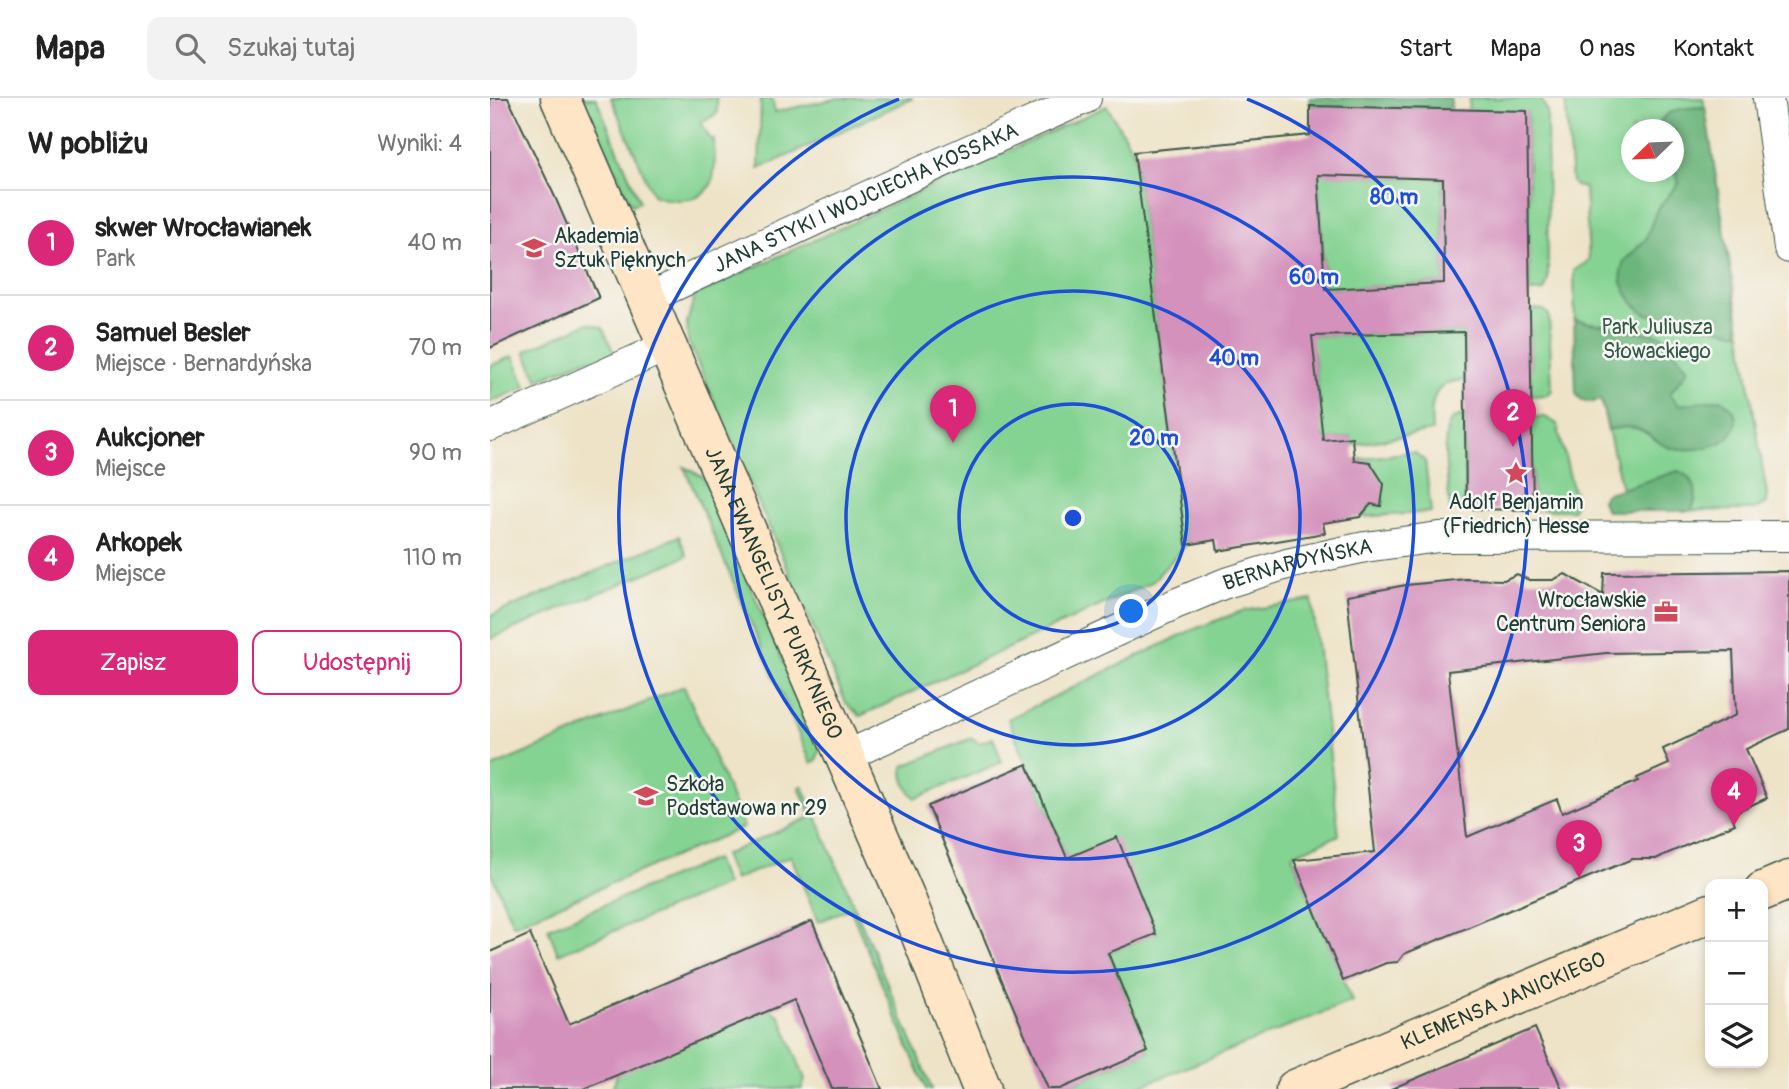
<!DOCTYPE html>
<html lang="pl">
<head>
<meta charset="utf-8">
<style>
  body { margin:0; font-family:Pangolin,sans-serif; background:#f2f2f2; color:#222 }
  .controls { position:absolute; right:21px; bottom:21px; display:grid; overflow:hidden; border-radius:14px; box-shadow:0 4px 10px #0003 }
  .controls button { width:63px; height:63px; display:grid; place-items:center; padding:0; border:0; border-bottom:2px solid #e0e0e0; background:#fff; color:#222; font:35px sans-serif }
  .compass { position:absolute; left:1131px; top:21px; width:63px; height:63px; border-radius:50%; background:#fff; box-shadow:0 4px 10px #0003; rotate:247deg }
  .you { position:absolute; left:642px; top:514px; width:24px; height:24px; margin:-18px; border:5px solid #fff; border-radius:50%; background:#1a73e8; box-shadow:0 0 0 10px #1a73e833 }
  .badge { display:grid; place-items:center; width:46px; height:46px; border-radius:50%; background:#db2777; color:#fff; font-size:23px; font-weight:700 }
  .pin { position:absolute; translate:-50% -58px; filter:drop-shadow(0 2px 4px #0008) }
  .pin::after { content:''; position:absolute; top:37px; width:24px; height:21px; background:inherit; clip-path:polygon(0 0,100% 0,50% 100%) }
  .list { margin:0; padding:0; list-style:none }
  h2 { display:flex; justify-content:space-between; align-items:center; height:91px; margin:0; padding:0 28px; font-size:30px }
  h2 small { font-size:23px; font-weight:400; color:#767676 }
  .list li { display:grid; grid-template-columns:46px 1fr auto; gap:21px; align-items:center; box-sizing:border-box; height:105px; padding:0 28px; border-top:2px solid #e0e0e0 }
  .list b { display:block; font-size:26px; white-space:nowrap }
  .list p { margin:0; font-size:23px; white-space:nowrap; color:#767676 }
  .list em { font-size:23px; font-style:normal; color:#767676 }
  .actions { display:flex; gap:14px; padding:21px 28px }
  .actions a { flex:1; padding:16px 0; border:2px solid #db2777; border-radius:14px; text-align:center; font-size:24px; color:#db2777 }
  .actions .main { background:#db2777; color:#fff }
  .icon { flex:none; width:38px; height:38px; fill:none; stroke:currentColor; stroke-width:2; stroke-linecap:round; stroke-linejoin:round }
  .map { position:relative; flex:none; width:1299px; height:991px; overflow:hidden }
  header { display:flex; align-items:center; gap:42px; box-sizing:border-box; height:98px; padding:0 35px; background:#fff; border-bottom:2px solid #e0e0e0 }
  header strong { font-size:33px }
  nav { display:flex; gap:38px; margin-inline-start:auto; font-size:24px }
  .search { width:490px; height:63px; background:#f2f2f2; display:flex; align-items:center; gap:18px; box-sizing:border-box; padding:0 24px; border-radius:14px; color:#767676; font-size:26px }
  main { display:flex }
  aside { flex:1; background:#fff }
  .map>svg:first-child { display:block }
</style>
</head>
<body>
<header>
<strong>Mapa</strong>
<div class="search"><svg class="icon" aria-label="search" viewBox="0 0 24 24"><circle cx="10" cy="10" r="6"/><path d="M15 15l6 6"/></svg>Szukaj tutaj</div>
<nav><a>Start</a><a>Mapa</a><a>O nas</a><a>Kontakt</a></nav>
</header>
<main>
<aside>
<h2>W pobliżu<small>Wyniki: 4</small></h2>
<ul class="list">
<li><span class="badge">1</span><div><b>skwer Wrocławianek</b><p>Park</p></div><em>40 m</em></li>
<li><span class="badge">2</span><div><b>Samuel Besler</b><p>Miejsce · Bernardyńska</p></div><em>70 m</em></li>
<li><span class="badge">3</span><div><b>Aukcjoner</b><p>Miejsce</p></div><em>90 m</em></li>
<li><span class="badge">4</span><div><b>Arkopek</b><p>Miejsce</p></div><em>110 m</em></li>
</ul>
<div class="actions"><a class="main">Zapisz</a><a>Udostępnij</a></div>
</aside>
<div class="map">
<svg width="1299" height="991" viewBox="0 0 1299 991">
  <rect width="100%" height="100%" fill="#f6f6f2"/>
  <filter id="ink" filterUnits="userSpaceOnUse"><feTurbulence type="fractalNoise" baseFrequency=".0143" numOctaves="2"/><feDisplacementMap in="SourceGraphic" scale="14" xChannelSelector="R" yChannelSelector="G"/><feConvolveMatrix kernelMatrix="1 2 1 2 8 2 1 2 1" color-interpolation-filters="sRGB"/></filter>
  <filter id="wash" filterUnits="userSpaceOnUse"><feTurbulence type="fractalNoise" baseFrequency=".00686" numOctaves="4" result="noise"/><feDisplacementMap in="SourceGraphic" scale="28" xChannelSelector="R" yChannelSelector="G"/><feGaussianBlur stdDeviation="1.57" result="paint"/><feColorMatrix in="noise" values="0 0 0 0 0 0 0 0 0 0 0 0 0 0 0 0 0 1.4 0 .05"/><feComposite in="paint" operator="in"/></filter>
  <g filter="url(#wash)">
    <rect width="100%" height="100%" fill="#eee3c7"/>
    <g fill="#85d392" stroke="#528863" stroke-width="2" fill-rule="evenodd">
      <polygon points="93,0 106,0 150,104 141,107"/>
      <path d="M121 0H227V16L211 24 221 42 224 41C224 53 226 67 223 80 218 106 181 105 163 97Z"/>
      <polygon points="271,0 282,0 285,14 349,0 423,0 269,71"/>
      <polygon points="980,0 1051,0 1057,14 1057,24 1058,183 1054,193 1040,194 1037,14 978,12"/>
      <path d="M1075 0H1213L1277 397V405L1264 412 1116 413 1112 402 1115 396 1132 391 1111 302C1100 305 1092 306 1086 295L1084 172 1099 163 1095 90 1085 88 1082 84ZM1142 32H1184V74H1142Z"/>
      <polygon points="617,8 644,54 696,447 662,484 370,618 356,605 198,243 197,224 206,196"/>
      <polygon points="828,76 953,81 954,185 835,191"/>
      <polygon points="1040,211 1054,212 1059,217 1062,292 1057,297 1041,298"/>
      <polygon points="98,225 113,230 124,255 106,263 97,261 48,282 35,253"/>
      <path d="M974 234 975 282C941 283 940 306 942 333L862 347 861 339 835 342 834 339 825 341 829 304 824 256 810 238Z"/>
      <polygon points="23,258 36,289 0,304 0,268"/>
      <path d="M975 317V411L960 412C959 392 950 341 960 324 964 319 969 318 975 317Z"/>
      <polygon points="1041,319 1055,319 1067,326 1086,404 1083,412 1043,412"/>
      <polygon points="920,354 924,354 935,363 941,414 870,419 881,406 891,408 892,401 868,363 865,362"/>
      <polygon points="194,369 213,379 317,619 330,650 326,663 321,665"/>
      <polygon points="189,438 197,458 0,541 0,518"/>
      <polygon points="822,502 849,737 802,757 862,903 643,991 570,991 658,953 618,855 666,835 653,805 577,760 518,621 702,532 752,513"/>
      <polygon points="194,588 254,729 23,827 0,772 0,670"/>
      <path d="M482 640 489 645 503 640 512 664 426 700C417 694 411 678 414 668Z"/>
      <polygon points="313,688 442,991 436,991 360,810 328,824 301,758 244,782 234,757 321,719 309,689"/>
      <polygon points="225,761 236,787 68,856 58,830"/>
      <polygon points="279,911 290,918 315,981 312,991 124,991 123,988 128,975"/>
    </g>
    <g fill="#6cb57c" stroke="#467958" stroke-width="2">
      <polygon points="819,0 961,0 961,12 820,8"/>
      <path d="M1215 9 1250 235 1156 216 1144 206 1136 194 1132 184 1131 173 1134 163 1156 141 1167 111 1189 85 1184 69V32L1167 31C1172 11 1197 9 1215 9Z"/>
      <path d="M1084 222 1173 238 1198 271C1193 282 1185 286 1180 296L1189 307 1231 301C1239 306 1246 313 1246 322 1245 351 1199 355 1178 349 1166 345 1158 333 1145 330 1136 328 1127 330 1118 332L1111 302C1100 305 1092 306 1086 295Z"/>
      <path d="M1188 373C1206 380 1210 397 1201 413H1116L1112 402 1115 396Z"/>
    </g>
    <g id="blocks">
      <g fill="#d491bc" fill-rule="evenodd">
        <polygon points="0,0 18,0 65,99 109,200 0,250"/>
        <path d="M820 8 1037 13 1043 412 976 411 974 234 822 238 833 342 862 339 864 362 880 364 894 386 891 408 881 406 870 419 833 425 835 435 728 453 726 442 696 447 644 54 820 37ZM828 77 953 81 954 185 835 191Z"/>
        <path d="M1299 473V631L1256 651 1277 700 1241 716 1245 726 1174 757 1166 761H1142L914 856 908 864 896 865 853 883 804 762 885 754 857 498 916 487 976 481 1014 482 1027 476 1039 482H1063L1075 476 1113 497 1114 475ZM1243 553 1246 617 1173 651 1179 666 1147 680 1148 683 1072 715 1067 701 977 739 958 573 1116 555Z"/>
        <polygon points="537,666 577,760 627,739 666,836 618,855 658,953 570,991 558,991 438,708"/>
        <polygon points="322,823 392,991 342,991 304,902 94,991 0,991 0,854 40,836 79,926"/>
        <polygon points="1045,930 1072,991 901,991"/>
      </g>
    </g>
  </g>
  <g filter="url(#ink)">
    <use href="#blocks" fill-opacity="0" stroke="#3e564a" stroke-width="2"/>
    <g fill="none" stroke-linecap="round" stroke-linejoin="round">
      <g stroke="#3e564a" stroke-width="32">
        <g id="street">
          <polyline points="1278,0 1299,150"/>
          <path id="s1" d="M156 201C302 132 449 65 596 0"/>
          <polyline points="0,328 177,248"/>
          <path id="s2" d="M354 659 685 506 733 486 797 466 875 449 949 439 1299 438"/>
        </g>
      </g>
      <g stroke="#3e564a" stroke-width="41">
        <g id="secondary">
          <path id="s3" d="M70 0 415 798 492 991"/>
          <polyline points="1273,793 1299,782"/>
          <path id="s4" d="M805 991 1220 815"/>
        </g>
      </g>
      <use href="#street" stroke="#fff" stroke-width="30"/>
      <use href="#secondary" stroke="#fde5c5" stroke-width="38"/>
    </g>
  </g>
  <g fill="none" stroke="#1d4ed8" stroke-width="3.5">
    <circle cx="583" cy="420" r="114"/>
    <circle cx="583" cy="420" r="227"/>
    <circle cx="583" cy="420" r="341"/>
    <path d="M757 1A454 454 0 1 1 409 1"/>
  </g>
  <defs>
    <g id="university-bare" transform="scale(1.89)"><path d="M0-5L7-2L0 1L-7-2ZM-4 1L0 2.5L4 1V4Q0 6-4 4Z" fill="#d1495b" stroke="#f6f6f2" stroke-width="2.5" paint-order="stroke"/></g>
    <g id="sight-bare" transform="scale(1.89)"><path d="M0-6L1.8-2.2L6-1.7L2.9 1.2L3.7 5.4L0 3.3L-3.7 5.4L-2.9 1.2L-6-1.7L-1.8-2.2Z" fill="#d1495b" stroke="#f6f6f2" stroke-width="2.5" paint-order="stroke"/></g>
    <g id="office-bare" transform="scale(1.89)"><path d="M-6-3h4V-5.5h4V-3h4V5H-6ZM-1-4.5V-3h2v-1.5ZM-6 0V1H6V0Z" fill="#d1495b" stroke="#f6f6f2" stroke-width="2.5" paint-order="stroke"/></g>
    <g id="school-bare" transform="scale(1.89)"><path d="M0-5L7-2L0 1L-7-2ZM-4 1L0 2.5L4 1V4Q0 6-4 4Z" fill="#d1495b" stroke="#f6f6f2" stroke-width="2.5" paint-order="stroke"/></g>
  </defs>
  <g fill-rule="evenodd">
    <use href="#university-bare" x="44" y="150"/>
    <use href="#sight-bare" x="1026" y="375"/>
    <use href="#office-bare" x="1176" y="514"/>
    <use href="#school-bare" x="156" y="698"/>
  </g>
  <g text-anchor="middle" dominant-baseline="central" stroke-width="5" stroke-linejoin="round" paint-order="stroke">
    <g font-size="21" fill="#1f3d34" stroke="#f6f6f2">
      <text stroke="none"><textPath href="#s1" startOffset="242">JANA STYKI I WOJCIECHA KOSSAKA</textPath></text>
      <text stroke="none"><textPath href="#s2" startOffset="494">BERNARDYŃSKA</textPath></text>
      <text stroke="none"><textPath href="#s3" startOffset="539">JANA EWANGELISTY PURKYNIEGO</textPath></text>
      <text stroke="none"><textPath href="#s4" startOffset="226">KLEMENSA JANICKIEGO</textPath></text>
    </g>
    <g font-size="21" fill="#1f3d34" stroke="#f6f6f2" text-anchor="start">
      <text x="64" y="138">Akademia<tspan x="64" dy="24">Sztuk Pięknych</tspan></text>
      <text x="1026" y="404" text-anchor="middle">Adolf Benjamin<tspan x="1026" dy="24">(Friedrich) Hesse</tspan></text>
      <text x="1156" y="502" text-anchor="end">Wrocławskie<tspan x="1156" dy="24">Centrum Seniora</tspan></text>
      <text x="176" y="686">Szkoła<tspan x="176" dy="24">Podstawowa nr 29</tspan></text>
    </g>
    <g font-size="21" fill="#335b47" stroke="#f6f6f2">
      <text x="1167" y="229">Park Juliusza<tspan x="1167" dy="24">Słowackiego</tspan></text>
    </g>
  </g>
  <circle cx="583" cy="420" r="10" fill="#1d4ed8" stroke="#f6f6f2" stroke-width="3.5"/>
  <g font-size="21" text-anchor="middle" font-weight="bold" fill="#1d4ed8" stroke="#f6f6f2" stroke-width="5" stroke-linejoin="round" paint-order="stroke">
    <text x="904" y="106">80 m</text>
    <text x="824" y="186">60 m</text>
    <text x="744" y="267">40 m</text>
    <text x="664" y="347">20 m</text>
  </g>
</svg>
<div class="controls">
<button>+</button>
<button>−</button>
<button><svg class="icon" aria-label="layers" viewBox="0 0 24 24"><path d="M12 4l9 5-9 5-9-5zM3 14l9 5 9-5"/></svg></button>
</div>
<svg class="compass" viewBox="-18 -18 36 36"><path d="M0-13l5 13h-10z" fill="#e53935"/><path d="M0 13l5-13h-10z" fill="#767676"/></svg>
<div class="you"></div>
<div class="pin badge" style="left:463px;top:345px">1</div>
<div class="pin badge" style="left:1023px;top:349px">2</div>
<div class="pin badge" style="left:1089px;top:780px">3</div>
<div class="pin badge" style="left:1244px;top:728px">4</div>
</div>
</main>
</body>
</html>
